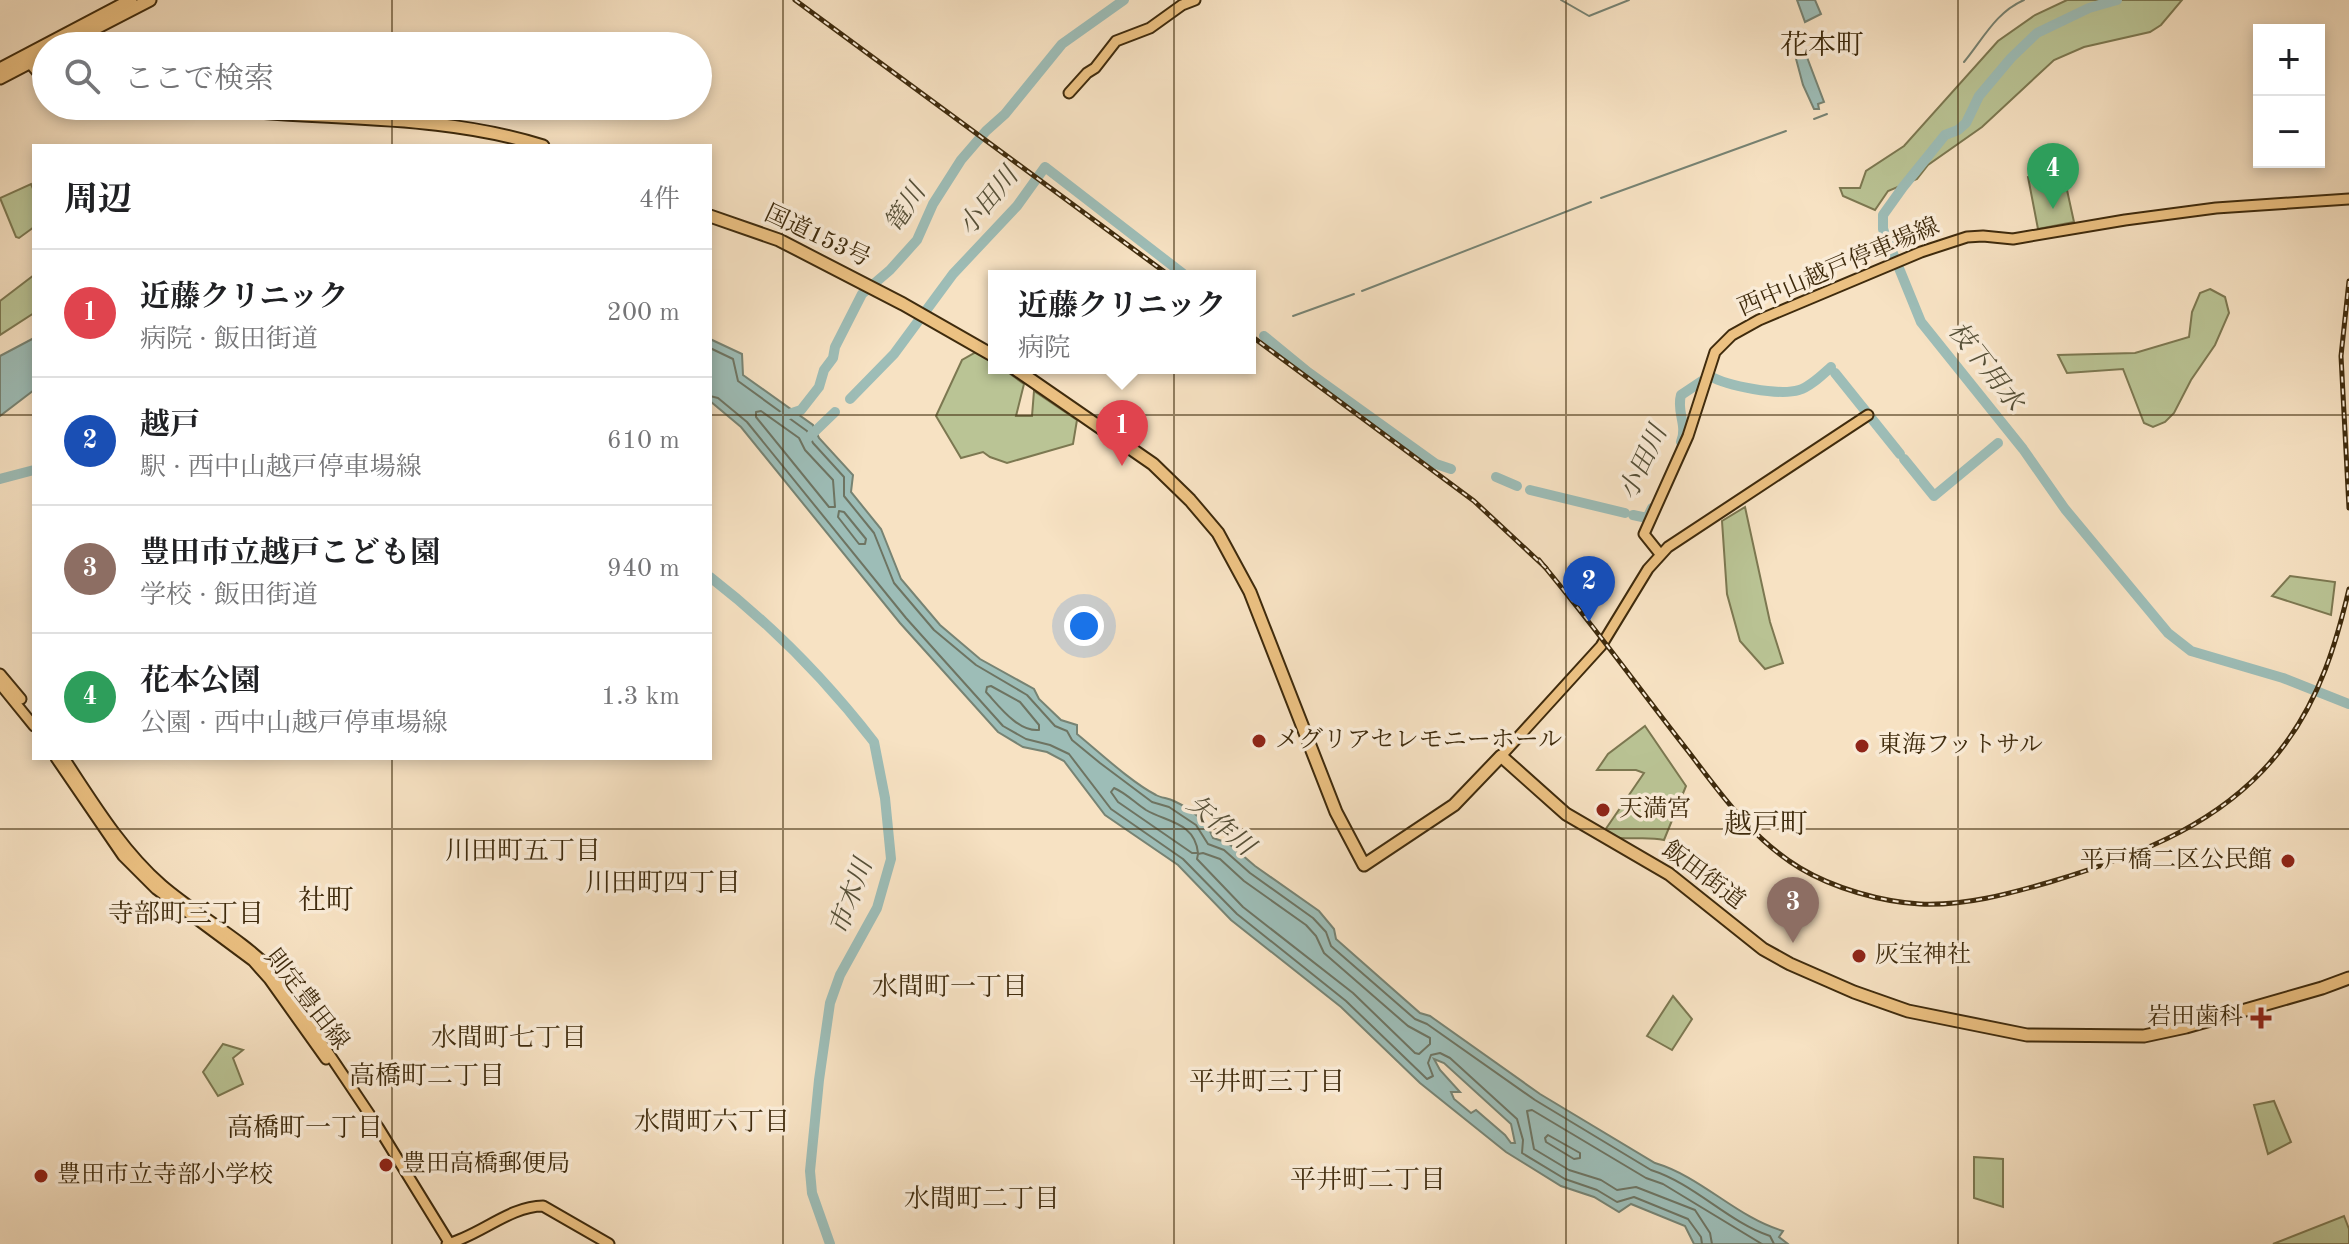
<!DOCTYPE html>
<html lang="ja">
<head>
<meta charset="utf-8">
<style>
  body { margin:0; font-family:"Old Standard TT","Noto Serif JP",serif; background:#f2f2f2; color:#202124 }
  .controls { position:absolute; right:24px; top:24px; display:grid; overflow:hidden; border-radius:0px; box-shadow:0 4px 12px #0003 }
  .controls button { width:72px; height:72px; display:grid; place-items:center; padding:0; border:0; border-bottom:2px solid #e0e0e0; background:#fff; color:#202124; font:40px sans-serif }
  .you { position:absolute; left:1084px; top:626px; width:28px; height:28px; margin:-20px; border:6px solid #fff; border-radius:50%; background:#1a73e8; box-shadow:0 0 0 12px #1a73e833 }
  .badge { display:grid; place-items:center; width:52px; height:52px; border-radius:50%; background:#0b8043; color:#fff; font-size:26px; font-weight:700 }
  .pin { position:absolute; translate:-50% -66px; filter:drop-shadow(0 2px 4px #0008) }
  .pin::after { content:''; position:absolute; top:42px; width:28px; height:24px; background:inherit; clip-path:polygon(0 0,100% 0,50% 100%) }
  .popup { position:absolute; left:988px; top:270px; width:268px; height:104px; box-sizing:border-box; display:grid; place-content:center; border-radius:0px; background:#fff; filter:drop-shadow(0 2px 6px #0005); font-size:26px; white-space:nowrap; color:#757577 }
  .popup b { font-size:30px; color:#202124 }
  .popup::after { content:''; position:absolute; left:50%; top:100%; margin-left:-16px; border:16px solid transparent; border-top-color:#fff }
  .list { margin:0; padding:0; list-style:none }
  h2 { display:flex; justify-content:space-between; align-items:center; height:104px; margin:0; padding:0 32px; font-size:34px }
  h2 small { font-size:26px; font-weight:400; color:#757577 }
  .list li { display:grid; grid-template-columns:52px 1fr auto; gap:24px; align-items:center; box-sizing:border-box; height:128px; padding:0 32px; border-top:2px solid #e0e0e0 }
  .list b { display:block; font-size:30px; white-space:nowrap }
  .list p { margin:0; font-size:26px; white-space:nowrap; color:#757577 }
  .list em { font-size:26px; font-style:normal; color:#757577 }
  .icon { flex:none; width:44px; height:44px; fill:none; stroke:currentColor; stroke-width:2; stroke-linecap:round; stroke-linejoin:round }
  .map { position:relative; flex:none; width:2349px; height:1244px; overflow:hidden }
  .search { position:absolute; background:#fff; box-shadow:0 4px 12px #0003; left:32px; top:32px; width:680px; height:88px; display:flex; align-items:center; gap:20px; box-sizing:border-box; padding:0 28px; border-radius:44px; color:#757577; font-size:30px }
  .panel { position:absolute; background:#fff; box-shadow:0 4px 12px #0003; left:32px; top:144px; width:680px; height:616px; border-radius:0px }
  .map>svg:first-child { display:block }
</style>
</head>
<body>
<div class="map">
<svg width="2349" height="1244" viewBox="0 0 2349 1244">
  <rect width="100%" height="100%" fill="#f7e2c3"/>
  <filter id="stains"><feTurbulence type="fractalNoise" baseFrequency=".0025" numOctaves="4"/><feColorMatrix values="0 0 0 0 .2 0 0 0 0 .09 0 0 0 0 .02 0 0 0 .5 -.17"/></filter>
  <radialGradient id="worn" r=".72"><stop offset=".6" stop-color="#630" stop-opacity="0"/><stop offset="1" stop-color="#630" stop-opacity=".3"/></radialGradient>
  <g fill="#bac495" stroke="#7c7851" stroke-width="2">
    <polygon points="2067,0 2182,0 2161,25 2150,32 2084,47 2054,60 1982,127 1928,165 1917,179 1888,191 1875,210 1843,196 1840,188 1860,188 1866,171 1904,146 1998,41 2035,15"/>
    <polygon points="2062,167 2074,222 2038,229 2028,177 2039,171"/>
    <polygon points="31,184 34,191 34,227 19,238 16,237 0,198"/>
    <polygon points="34,275 34,313 0,335 0,301"/>
    <polygon points="2210,289 2225,297 2229,313 2215,345 2191,380 2174,413 2165,422 2153,427 2144,423 2123,369 2067,373 2058,355 2135,353 2189,337 2192,312 2200,293"/>
    <polygon points="978,351 994,362 994,368 1002,368 1024,384 1016,416 1032,416 1034,391 1077,420 1073,444 1007,463 990,457 983,452 961,458 936,416 962,360"/>
    <polygon points="1745,507 1770,622 1783,663 1765,669 1740,641 1727,594 1722,521"/>
    <polygon points="2290,576 2335,582 2331,615 2272,596"/>
    <path d="M1645 726 1686 786 1664 840C1641 835 1624 843 1603 833L1644 773 1636 770H1597L1608 754Z"/>
    <polygon points="1673,996 1692,1019 1672,1050 1647,1036"/>
    <polygon points="223,1044 243,1050 233,1058 243,1084 218,1096 203,1072"/>
    <polygon points="2274,1101 2291,1142 2268,1154 2254,1105"/>
    <polygon points="1974,1157 2003,1159 2003,1207 1974,1198"/>
    <polygon points="2344,1216 2349,1229 2349,1244 2273,1244"/>
  </g>
  <g fill="#9dbdb7" stroke="#778373" stroke-width="2" fill-rule="evenodd">
    <polygon points="1797,0 1815,0 1821,14 1805,22"/>
    <polygon points="1805,52 1824,102 1818,104 1819,109 1814,109 1803,85 1795,55"/>
    <polygon points="34,338 34,390 0,416 0,356"/>
    <path d="M710 339 742 354 743 375 813 425 819 438 853 475 851 492 881 529 901 579 940 625 980 659 1034 689 1039 699 1061 720 1077 725V734C1099 752 1131 782 1156 795 1161 798 1168 798 1174 801 1191 809 1207 821 1213 838L1228 843 1255 866 1319 911 1334 929 1336 939 1420 1013 1430 1016 1540 1094 1655 1163C1702 1177 1736 1217 1783 1231L1779 1237 1788 1244H1694L1685 1226 1631 1204 1619 1212 1594 1197 1561 1186 1506 1152 1420 1083 1341 1007 1231 920 1178 865 1105 815 1064 761 1047 752 1023 747 998 732 900 623 741 427 710 401ZM1434 1059 1444 1063 1511 1124 1515 1143H1511L1505 1135 1476 1110 1471 1113 1454 1099 1451 1092H1460L1440 1070Z"/>
  </g>
  <g fill="none" stroke-linecap="round" stroke-linejoin="round">
    <g stroke="#6e7462" stroke-width="2">
      <path d="M710 348 733 359 738 381 807 431 813 443 844 477V496L874 533 894 583 934 630 976 665 1027 695 1055 726 1067 731 1072 740 1100 763 1152 802 1169 807 1196 825 1208 844 1224 850 1250 873 1313 918 1326 932 1331 946 1415 1019 1427 1024 1535 1100 1651 1170C1695 1184 1728 1222 1770 1236L1774 1244"/>
      <polyline points="710,396 718,398 747,422 906,618 1003,726 1026,739 1050,745 1069,754 1111,809 1183,859 1237,914 1346,1001 1427,1079 1433,1076 1428,1063 1431,1055 1440,1053 1450,1058 1517,1119 1523,1140 1522,1153 1565,1179 1597,1190 1617,1202 1634,1197 1688,1219 1701,1237 1702,1244"/>
      <polygon points="761,411 799,438 805,450 833,480 835,507 829,507 756,417 756,412"/>
      <polygon points="839,511 844,512 866,539 865,544 859,544 838,517"/>
      <path d="M991 686 1020 702 1039 725V730C1018 732 999 706 986 692L987 687Z"/>
      <path d="M1114 788C1126 793 1135 803 1146 810 1166 822 1195 822 1198 853H1192L1118 802 1111 792Z"/>
      <polygon points="1203,853 1220,859 1244,881 1306,925 1316,936 1324,953 1408,1026 1430,1038 1430,1044 1419,1054 1415,1053 1353,993 1243,907 1197,859 1198,854"/>
      <polygon points="1548,1135 1580,1153 1580,1158 1574,1159 1546,1142 1545,1138"/>
      <polyline points="1712,1244 1710,1233 1695,1210 1636,1187 1617,1190 1601,1180 1569,1170 1534,1149 1527,1111 1532,1110 1646,1178 1663,1184 1762,1244"/>
    </g>
    <g stroke="#778373" stroke-width="2">
      <polyline points="1561,0 1589,16 1629,0"/>
      <path d="M1964 62C1983 39 1996 12 2024 0"/>
      <polyline points="1814,119 1827,114"/>
      <polyline points="1601,198 1786,131"/>
      <polyline points="1362,291 1591,202"/>
      <polyline points="1293,316 1354,294"/>
    </g>
    <g stroke="#9dbdb7" stroke-width="10">
      <polyline points="2117,0 2089,8 2037,33 2011,58 1979,96 1966,123 1958,130 1945,135 1903,187 1883,215 1883,229 1921,322 2023,449 2065,509 2168,633 2191,651 2283,678 2349,704"/>
      <polyline points="1264,336 1308,372 1436,464 1451,469"/>
      <polyline points="1835,373 1900,454"/>
      <path d="M1710 376C1727 386 1779 396 1799 390 1810 387 1822 375 1831 367"/>
      <polyline points="850,399 894,354 953,274 1017,206 1045,167 1186,276"/>
      <polyline points="783,416 801,410 819,387 824,370 833,358 835,347 862,294 890,270 917,240 933,204 961,160 986,131 1005,114 1062,44 1124,0"/>
      <polyline points="808,438 835,412"/>
      <path d="M1681 442C1688 425 1676 412 1681 395L1702 381"/>
      <polyline points="1904,459 1934,496 1998,443"/>
      <polyline points="1496,477 1517,486"/>
      <polyline points="0,479 34,470"/>
      <polyline points="1530,490 1625,513"/>
      <polyline points="1633,515 1647,518 1652,508"/>
      <path d="M710 577C772 625 826 680 874 742L885 798 891 859 877 908 840 975 830 1003 819 1080 810 1171 812 1193 830 1244"/>
    </g>
    <g stroke="#3f2b0d" stroke-width="13">
      <g id="major">
        <polyline points="1069,93 1087,73 1095,68 1116,41 1150,28 1182,5 1195,0"/>
        <polyline points="1660,554 1644,534 1688,436 1715,352 1732,335 1759,320 1921,252 1967,237 1983,236 2013,239 2125,220 2216,208 2349,199"/>
        <polyline points="0,674 21,699"/>
        <polyline points="0,684 34,726"/>
        <polyline points="1501,756 1601,646 1648,569 1668,547 1868,415"/>
        <polyline points="56,758 123,856 156,889 253,961 269,979 326,1059"/>
        <path d="M64 758C93 802 122 850 162 885 198 916 240 937 274 972L378 1127 450 1244"/>
        <path d="M447 1244C479 1236 510 1206 543 1206L609 1244"/>
      </g>
    </g>
    <g stroke="#3f2b0d" stroke-width="15">
      <g id="highway">
        <polyline points="61,46 150,0"/>
        <polyline points="26,57 46,81"/>
        <polyline points="0,69 131,0"/>
        <polyline points="0,78 46,54"/>
        <path d="M200 106C314 122 433 111 543 146"/>
        <polyline points="710,216 779,240 903,304 994,356"/>
        <polyline points="1014,368 1153,464 1190,500 1218,533 1250,592 1336,812 1364,865 1454,805 1501,756 1566,814 1669,874 1763,949 1790,964 1854,992 1908,1011 2027,1035 2144,1036 2186,1027 2322,988 2349,978"/>
      </g>
    </g>
    <use href="#major" stroke="#ecc182" stroke-width="9"/>
    <use href="#highway" stroke="#ecc182" stroke-width="11"/>
    <g stroke="#3f2b0d" stroke-width="5">
      <g id="rail">
        <polyline points="795,0 1170,276"/>
        <polyline points="2349,281 2341,356 2349,508"/>
        <polyline points="1250,335 1474,501 1546,568"/>
        <path d="M1539 560C1591 622 1638 687 1688 751 1721 794 1752 839 1800 868 1833 888 1882 902 1920 904 1965 906 2008 894 2050 882 2140 855 2228 822 2285 744 2320 697 2336 644 2349 589"/>
      </g>
    </g>
    <use href="#rail" stroke="#faecd8" stroke-width="2" stroke-dasharray="6" stroke-linecap="butt"/>
  </g>
  <path fill="none" stroke="#3f2b0d" stroke-width="2" stroke-opacity="0.55" d="M392 0V46M783 0V1244M1174 0V1244M1566 0V1244M1958 0V1244M392 106V146M0 415H34M710 415H2349M392 758V1244M0 829H2349"/>
  <g fill="#8f2418" stroke="#faecd8" stroke-width="3">
    <circle cx="1259" cy="741" r="8"/>
    <circle cx="1862" cy="746" r="8"/>
    <circle cx="1603" cy="810" r="8"/>
    <circle cx="2288" cy="861" r="8"/>
    <circle cx="1859" cy="956" r="8"/>
    <path d="M2257 1006h8v8h8v8h-8v8h-8v-8h-8v-8h8z"/>
    <circle cx="386" cy="1165" r="8"/>
    <circle cx="41" cy="1176" r="8"/>
  </g>
  <g text-anchor="middle" dominant-baseline="central" stroke-width="7" stroke-linejoin="round" paint-order="stroke">
    <g font-size="24" fill="#3f2b0d" stroke="#faecd8">
      <text transform="translate(817 237) rotate(25)">国道153号</text>
      <text transform="translate(1839 268) rotate(-23)">西中山越戸停車場線</text>
      <text transform="translate(1703 876) rotate(37)">飯田街道</text>
      <text transform="translate(306 1000) rotate(52)">則定豊田線</text>
    </g>
    <g font-size="24" fill="#3f2b0d" stroke="#faecd8" text-anchor="start">
      <text x="1275" y="741">メグリアセレモニーホール</text>
      <text x="1878" y="746">東海フットサル</text>
      <text x="1619" y="810">天満宮</text>
      <text x="2272" y="861" text-anchor="end">平戸橋二区公民館</text>
      <text x="1875" y="956">灰宝神社</text>
      <text x="2243" y="1018" text-anchor="end">岩田歯科</text>
      <text x="402" y="1165">豊田高橋郵便局</text>
      <text x="57" y="1176">豊田市立寺部小学校</text>
    </g>
    <g font-size="26" font-style="italic" fill="#565038" stroke="#faecd8">
      <text transform="translate(989 202) rotate(-51)">小田川</text>
      <text transform="translate(906 209) rotate(-57)">篭川</text>
      <text transform="translate(1985 367) rotate(52)">枝下用水</text>
      <text transform="translate(1644 463) rotate(-65)">小田川</text>
      <text transform="translate(1220 826) rotate(40)">矢作川</text>
      <text transform="translate(852 897) rotate(-70)">市木川</text>
    </g>
    <g font-size="26" fill="#3f2b0d" stroke="#faecd8">
      <text x="523" y="852">川田町五丁目</text>
      <text x="663" y="884">川田町四丁目</text>
      <text x="186" y="915">寺部町三丁目</text>
      <text x="950" y="988">水間町一丁目</text>
      <text x="509" y="1039">水間町七丁目</text>
      <text x="427" y="1077">高橋町二丁目</text>
      <text x="1267" y="1083">平井町三丁目</text>
      <text x="712" y="1123">水間町六丁目</text>
      <text x="305" y="1129">高橋町一丁目</text>
      <text x="1368" y="1181">平井町二丁目</text>
      <text x="982" y="1200">水間町二丁目</text>
    </g>
    <g font-size="28" fill="#3f2b0d" stroke="#faecd8">
      <text x="1822" y="47">花本町</text>
      <text x="1766" y="826">越戸町</text>
      <text x="326" y="902">社町</text>
    </g>
  </g>
  <rect width="100%" height="100%" filter="url(#stains)"/>
  <rect width="100%" height="100%" fill="url(#worn)"/>
</svg>
<div class="controls">
<button>+</button>
<button>−</button>
</div>
<div class="you"></div>
<div class="pin badge" style="left:1122px;top:466px;background:#e0444e">1</div>
<div class="popup"><b>近藤クリニック</b>病院</div>
<div class="pin badge" style="left:1589px;top:622px;background:#1a4fb4">2</div>
<div class="pin badge" style="left:1793px;top:943px;background:#8d6e63">3</div>
<div class="pin badge" style="left:2053px;top:209px;background:#2e9e5b">4</div>
<div class="search"><svg class="icon" aria-label="search" viewBox="0 0 24 24"><circle cx="10" cy="10" r="6"/><path d="M15 15l6 6"/></svg>ここで検索</div>
<section class="panel">
<h2>周辺<small>4件</small></h2>
<ul class="list">
<li><span class="badge" style="background:#e0444e">1</span><div><b>近藤クリニック</b><p>病院 · 飯田街道</p></div><em>200 m</em></li>
<li><span class="badge" style="background:#1a4fb4">2</span><div><b>越戸</b><p>駅 · 西中山越戸停車場線</p></div><em>610 m</em></li>
<li><span class="badge" style="background:#8d6e63">3</span><div><b>豊田市立越戸こども園</b><p>学校 · 飯田街道</p></div><em>940 m</em></li>
<li><span class="badge" style="background:#2e9e5b">4</span><div><b>花本公園</b><p>公園 · 西中山越戸停車場線</p></div><em>1.3 km</em></li>
</ul>
</section>
</div>
</body>
</html>
